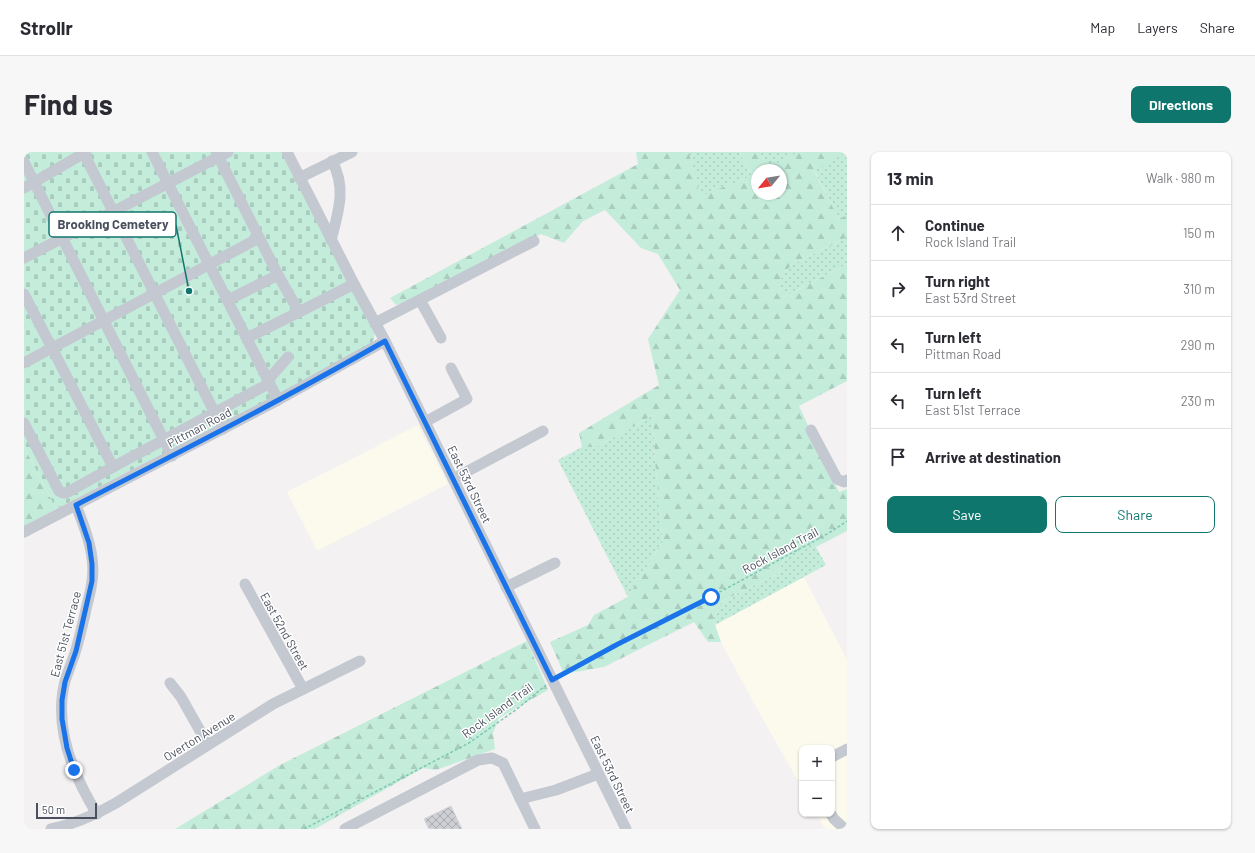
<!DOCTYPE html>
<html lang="en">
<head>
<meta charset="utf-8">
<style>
  body { margin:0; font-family:Barlow,sans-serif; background:#f7f7f7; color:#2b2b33 }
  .controls { position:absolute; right:12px; bottom:12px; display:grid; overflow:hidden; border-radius:8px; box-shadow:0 1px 3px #0004 }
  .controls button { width:36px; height:36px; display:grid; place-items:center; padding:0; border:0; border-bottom:1px solid #e1e1e2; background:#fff; color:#2b2b33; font:20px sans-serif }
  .compass { position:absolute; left:727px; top:12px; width:36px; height:36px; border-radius:50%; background:#fff; box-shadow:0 1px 3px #0004; rotate:240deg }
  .scale { position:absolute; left:12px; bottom:10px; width:61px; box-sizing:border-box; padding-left:4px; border:2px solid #4a505d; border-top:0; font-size:11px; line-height:14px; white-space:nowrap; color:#4a505d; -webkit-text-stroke:3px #fff; paint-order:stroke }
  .stop { position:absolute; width:12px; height:12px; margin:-9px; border:3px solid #1a73e8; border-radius:50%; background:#fff }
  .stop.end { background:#1a73e8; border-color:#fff; box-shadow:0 1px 4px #0008 }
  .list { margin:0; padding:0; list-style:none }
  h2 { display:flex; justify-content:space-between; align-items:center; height:52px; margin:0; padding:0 16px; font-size:17px }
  h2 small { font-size:13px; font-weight:400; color:#7c7c81 }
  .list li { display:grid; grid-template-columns:26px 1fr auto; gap:12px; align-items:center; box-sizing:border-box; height:56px; padding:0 16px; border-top:1px solid #e1e1e2 }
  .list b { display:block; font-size:15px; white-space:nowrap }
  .list p { margin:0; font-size:13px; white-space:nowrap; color:#7c7c81 }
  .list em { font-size:13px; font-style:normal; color:#7c7c81 }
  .actions { display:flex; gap:8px; padding:12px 16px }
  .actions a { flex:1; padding:9px 0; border:1px solid #0f766e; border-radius:8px; text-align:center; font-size:14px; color:#0f766e }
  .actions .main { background:#0f766e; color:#fff }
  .icon { flex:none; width:22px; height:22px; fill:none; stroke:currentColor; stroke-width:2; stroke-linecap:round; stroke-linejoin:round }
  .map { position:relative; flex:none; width:823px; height:677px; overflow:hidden; border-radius:8px }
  header { display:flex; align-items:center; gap:24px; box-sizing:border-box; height:56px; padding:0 20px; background:#fff; border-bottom:1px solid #e1e1e2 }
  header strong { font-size:19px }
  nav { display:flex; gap:22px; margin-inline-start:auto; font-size:14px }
  .intro { display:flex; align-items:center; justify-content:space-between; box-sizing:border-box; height:96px; padding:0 24px }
  h1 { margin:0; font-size:28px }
  .button { padding:10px 18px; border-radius:8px; background:#0f766e; color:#fff; font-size:14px; font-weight:700 }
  main { display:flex; gap:24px; padding:0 24px }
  aside { flex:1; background:#fff; border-radius:8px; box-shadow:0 1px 3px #0004 }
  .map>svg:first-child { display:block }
</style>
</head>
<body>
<header>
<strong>Strollr</strong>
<nav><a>Map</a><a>Layers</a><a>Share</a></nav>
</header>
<div class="intro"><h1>Find us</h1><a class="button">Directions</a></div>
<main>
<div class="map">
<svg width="823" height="677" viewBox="0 0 823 677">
  <defs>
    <pattern id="grass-dots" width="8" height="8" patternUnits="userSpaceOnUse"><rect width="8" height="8" fill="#c4ecdb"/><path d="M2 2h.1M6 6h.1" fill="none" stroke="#aaccbe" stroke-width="1.8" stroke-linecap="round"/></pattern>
    <pattern id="forest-firs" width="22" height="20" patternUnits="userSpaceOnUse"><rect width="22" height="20" fill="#c4ecdb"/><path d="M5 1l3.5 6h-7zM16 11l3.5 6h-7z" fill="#aaccbe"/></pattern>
    <pattern id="cemetery-stones" width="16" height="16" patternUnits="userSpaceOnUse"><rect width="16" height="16" fill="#c4ecdb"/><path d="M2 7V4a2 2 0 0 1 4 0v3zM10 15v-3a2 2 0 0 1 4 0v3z" fill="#aaccbe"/></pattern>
    <pattern id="building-cross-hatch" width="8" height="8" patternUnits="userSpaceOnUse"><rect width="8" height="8" fill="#cecfd5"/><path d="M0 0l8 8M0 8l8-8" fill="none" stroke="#a9aab0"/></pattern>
  </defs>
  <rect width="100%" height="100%" fill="#f3f1f1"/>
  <g fill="#fbfaed">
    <polygon points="394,273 424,332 293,399 263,340"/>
    <polygon points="780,425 823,508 823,677 801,677 793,662 808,662 808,596 778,596 778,636 732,555 697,490 691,473"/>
  </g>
  <g fill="url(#grass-dots)">
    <polygon points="665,0 715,0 728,24 676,45"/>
    <polygon points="736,0 775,0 742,18"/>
    <polygon points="823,0 823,63 815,67 790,18"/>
    <polygon points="823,85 823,112 760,145 753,132 767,113"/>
    <polygon points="629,263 631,310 639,389 604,445 534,308 558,295 572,295"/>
    <polygon points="772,385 792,395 802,413 691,473 689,467 700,448 753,422"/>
  </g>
  <g fill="url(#forest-firs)" fill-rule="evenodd">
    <path d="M612 0H665L676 44 728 24 715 0H736L742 17 775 0H823L790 19 815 67 823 63V85L767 113 753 132 760 145 823 112V229L775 254 815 340 823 337V379L792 395 772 385 753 422 700 448 689 467 697 490H684L670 470 580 515 540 522 526 490 564 473 570 463 604 445 639 389 631 310 629 263 572 295H558L555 281 635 233 624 187 656 138 634 102 617 96 581 58 559 69 540 91 517 82 386 150 372 153 366 146 614 12ZM733 18H757V42H733Z"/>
    <polygon points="0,294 32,357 0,374"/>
    <polygon points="503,489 524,538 475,566 469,581 471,597 412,618 399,616 291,677 151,677 256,613"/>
  </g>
  <polygon fill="url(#cemetery-stones)" points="0,0 258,0 351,180 350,187 347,192 240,250 32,357 0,294"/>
  <polygon fill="url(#building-cross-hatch)" stroke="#d5d6dc" points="427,654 438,677 405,677 400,667"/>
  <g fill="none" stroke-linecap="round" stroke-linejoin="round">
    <g stroke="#7ec8b2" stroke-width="1.5" stroke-dasharray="3 2" stroke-linecap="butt">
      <path d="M536 524C605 486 675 452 744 414 770 399 798 387 823 369"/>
      <polyline points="280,677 445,591 493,557 522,533"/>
    </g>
    <g stroke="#c3c8d1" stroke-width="11">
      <polyline points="59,0 199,277"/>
      <polyline points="128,0 254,248"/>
      <polyline points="192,0 254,123 275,160 330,132"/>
      <polyline points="263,0 330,132 361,189 602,677"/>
      <polyline points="0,10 148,304"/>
      <polyline points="275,26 328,0"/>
      <polyline points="0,36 62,0"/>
      <polyline points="235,86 28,196 89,315 246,231"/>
      <path d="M307 88C314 61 323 36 308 9"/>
      <polyline points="0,106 204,0"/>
      <polyline points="0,142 28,196 0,211"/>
      <polyline points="204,148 254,123"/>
      <polyline points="396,148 417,186"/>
      <polyline points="351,171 510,89"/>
      <polyline points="223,186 275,160"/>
      <polyline points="244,228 264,205"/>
      <polyline points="401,270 443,247 427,216"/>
      <polyline points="0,271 35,339 39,341 44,340 89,315"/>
      <polyline points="787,278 813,327 820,330 823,328"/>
      <polyline points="429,327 519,279"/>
      <path d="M52 353C61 377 72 403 68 429 67 440 63 451 61 462 58 475 55 488 51 501 48 510 44 520 41 529 29 576 49 623 73 662"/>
      <polyline points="0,380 254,248 361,189"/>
      <polyline points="221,432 279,537"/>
      <polyline points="482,435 531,411"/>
      <polyline points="146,531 157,545 184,593"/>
      <polyline points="808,605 823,597"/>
      <polyline points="496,647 532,638 574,622"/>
      <polyline points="807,662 810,667 821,677"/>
      <path d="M27 677C51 672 71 663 92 651L249 552 336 509"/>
      <polyline points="321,677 454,608 468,606 479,611 511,677"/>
    </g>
  </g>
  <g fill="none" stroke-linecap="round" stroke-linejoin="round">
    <path stroke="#1a73e8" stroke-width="5" d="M50 618 43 596 38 567V548L41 530 52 499 68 429V412L65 391 52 353C156 300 260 247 361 189L528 528 594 492 687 445"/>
  </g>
  <g text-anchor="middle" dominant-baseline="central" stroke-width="3" stroke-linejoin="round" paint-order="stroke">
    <g font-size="12" fill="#4a505d" stroke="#fff">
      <text transform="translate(175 275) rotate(-28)">Pittman Road</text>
      <text transform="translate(446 332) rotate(64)">East 53rd Street</text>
      <text transform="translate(756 398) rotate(-28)">Rock Island Trail</text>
      <text transform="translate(261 479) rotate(61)">East 52nd Street</text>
      <text transform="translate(41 482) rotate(-75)">East 51st Terrace</text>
      <text transform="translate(473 558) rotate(-36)">Rock Island Trail</text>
      <text transform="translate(175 584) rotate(-32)">Overton Avenue</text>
      <text transform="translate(589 622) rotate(64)">East 53rd Street</text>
    </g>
  </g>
  <path fill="none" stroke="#0f766e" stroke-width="1.5" d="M165 139L152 73"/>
  <circle fill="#0f766e" stroke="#fff" stroke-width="1.5" cx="165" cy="139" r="4"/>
  <rect fill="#fff" stroke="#0f766e" stroke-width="1.5" x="25" y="60" width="127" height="25" rx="4"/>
  <g font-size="13" text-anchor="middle" font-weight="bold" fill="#4a505d">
    <text x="89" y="77">Brooking Cemetery</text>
  </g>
</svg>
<div class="controls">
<button>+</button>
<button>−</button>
</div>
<svg class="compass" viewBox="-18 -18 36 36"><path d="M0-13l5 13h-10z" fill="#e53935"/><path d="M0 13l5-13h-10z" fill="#7c7c81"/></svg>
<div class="scale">50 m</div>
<div class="stop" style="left:687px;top:445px"></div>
<div class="stop end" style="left:50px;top:618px"></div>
</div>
<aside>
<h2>13 min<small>Walk · 980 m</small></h2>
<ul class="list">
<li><svg class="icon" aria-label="ahead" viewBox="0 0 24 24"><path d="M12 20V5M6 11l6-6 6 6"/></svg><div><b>Continue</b><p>Rock Island Trail</p></div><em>150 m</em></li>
<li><svg class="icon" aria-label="right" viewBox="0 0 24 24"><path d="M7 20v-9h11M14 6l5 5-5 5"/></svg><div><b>Turn right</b><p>East 53rd Street</p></div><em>310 m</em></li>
<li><svg class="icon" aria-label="left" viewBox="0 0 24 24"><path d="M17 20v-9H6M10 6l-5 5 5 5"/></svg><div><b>Turn left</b><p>Pittman Road</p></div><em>290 m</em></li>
<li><svg class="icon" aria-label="left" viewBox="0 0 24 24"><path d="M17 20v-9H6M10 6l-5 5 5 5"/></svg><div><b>Turn left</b><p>East 51st Terrace</p></div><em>230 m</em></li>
<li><svg class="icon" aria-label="arrive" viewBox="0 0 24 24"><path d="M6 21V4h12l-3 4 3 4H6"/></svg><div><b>Arrive at destination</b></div></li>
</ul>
<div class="actions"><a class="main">Save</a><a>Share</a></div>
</aside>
</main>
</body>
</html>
